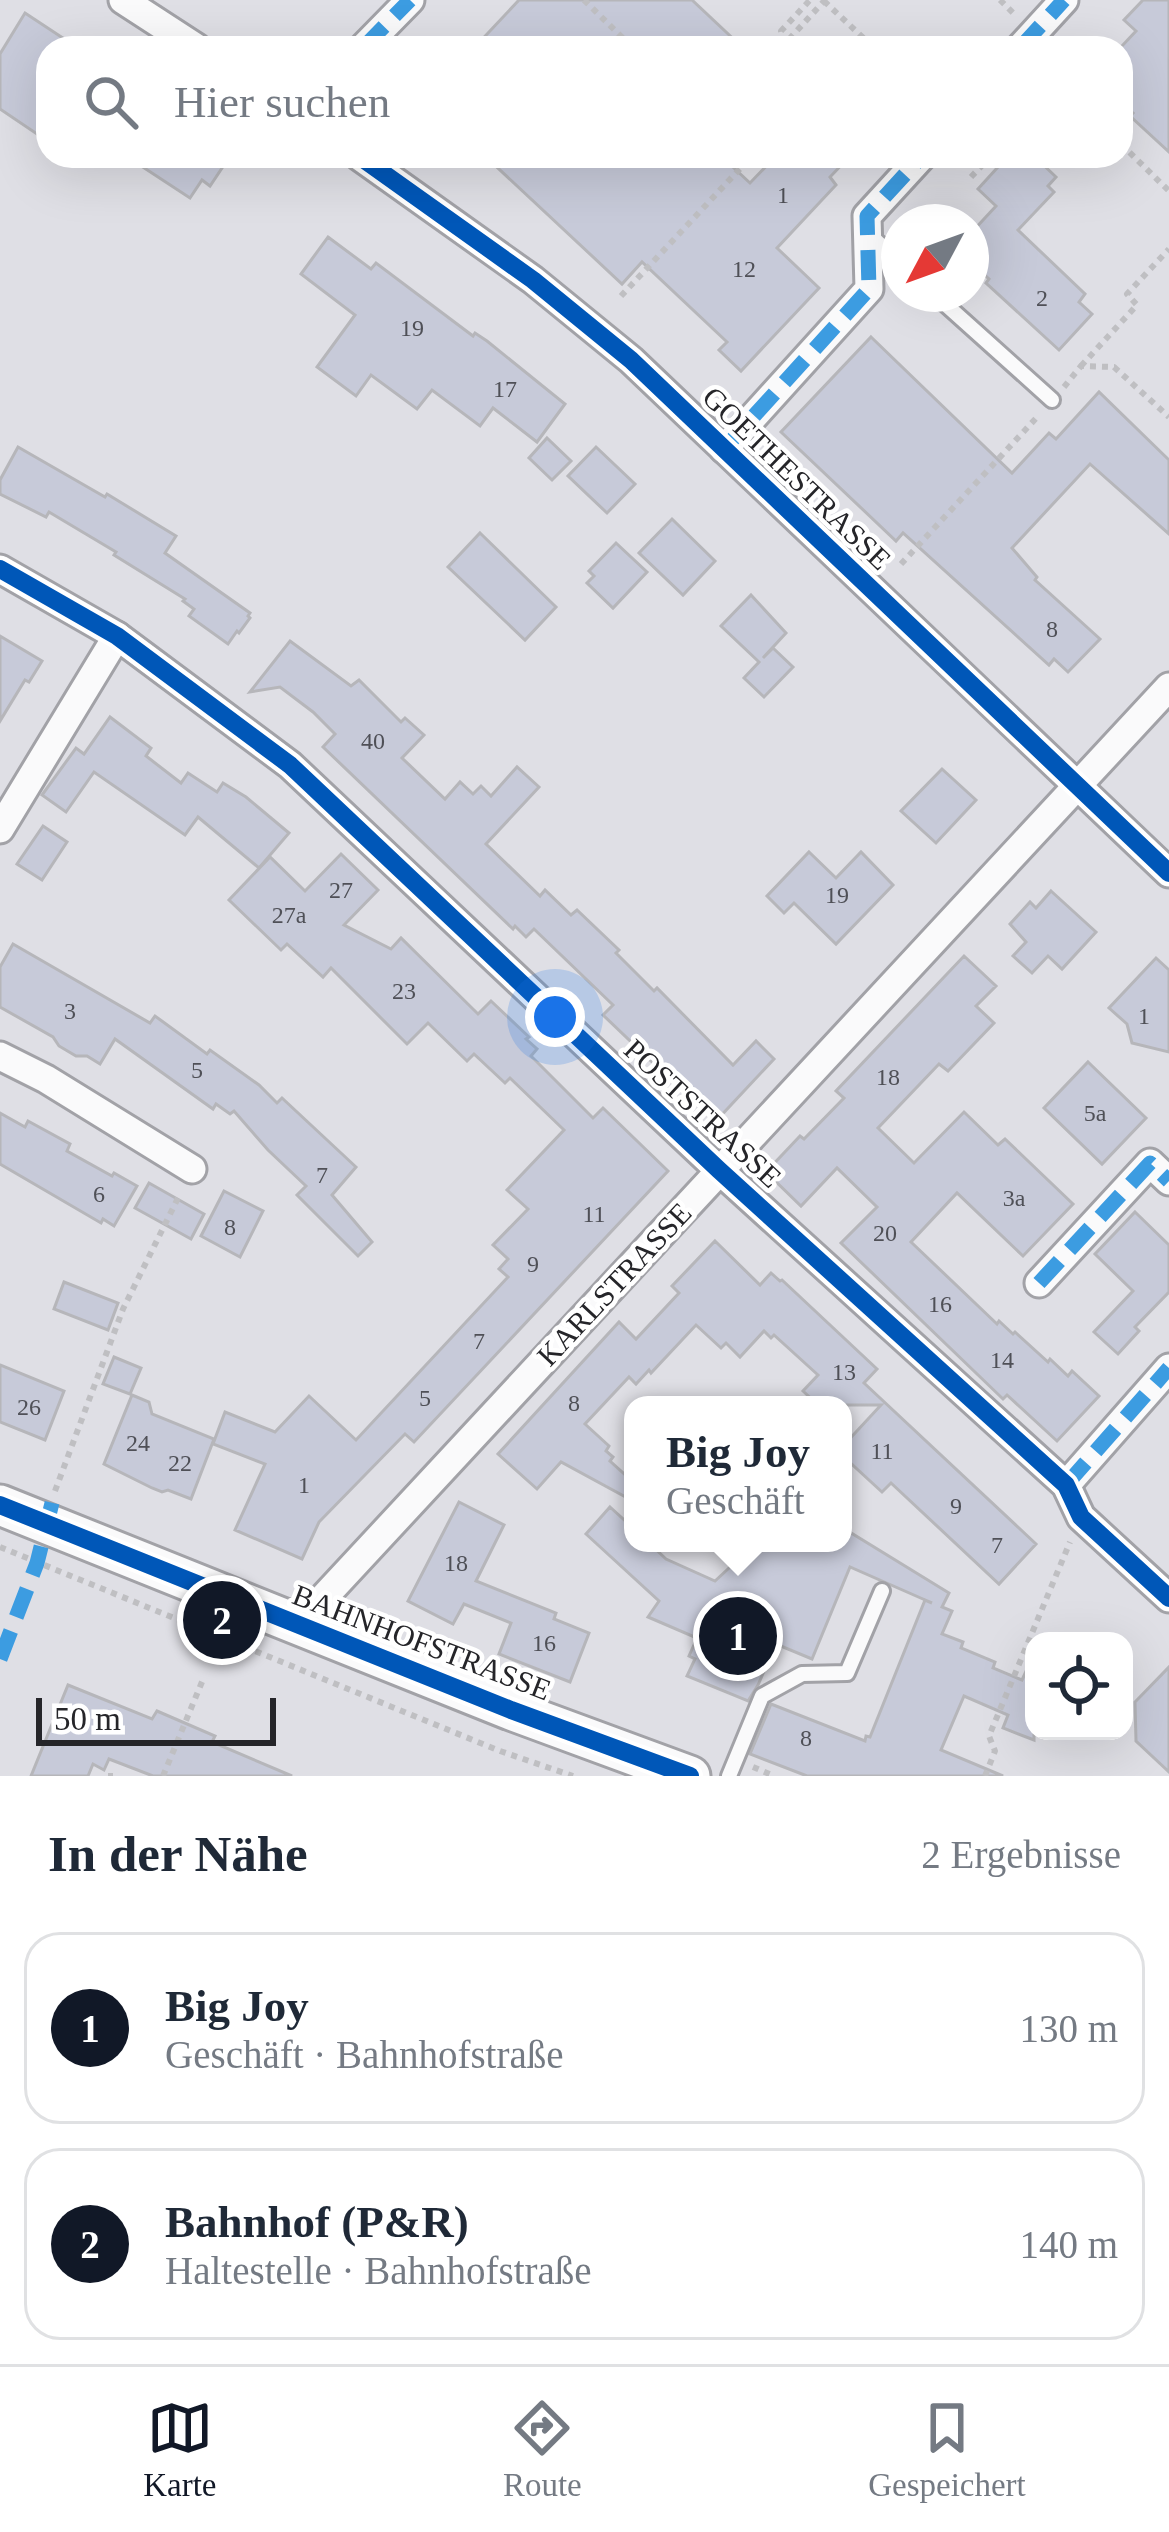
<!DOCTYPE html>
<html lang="de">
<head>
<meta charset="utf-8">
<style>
  body { margin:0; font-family:"Times New Roman",serif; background:#f6f6f7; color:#1f2937 }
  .controls { position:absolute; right:36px; bottom:36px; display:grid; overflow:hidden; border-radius:24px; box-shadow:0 12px 48px #0002 }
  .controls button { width:108px; height:108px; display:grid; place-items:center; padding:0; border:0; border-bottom:3px solid #e0e1e3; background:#fff; color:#1f2937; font:60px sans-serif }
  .compass { position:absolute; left:881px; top:204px; width:108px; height:108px; border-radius:50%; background:#fff; box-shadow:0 12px 48px #0002; rotate:229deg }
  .scale { position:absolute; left:36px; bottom:30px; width:240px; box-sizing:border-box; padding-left:12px; border:6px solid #252529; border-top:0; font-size:33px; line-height:42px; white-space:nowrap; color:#252529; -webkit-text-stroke:9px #fff; paint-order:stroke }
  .you { position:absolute; left:555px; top:1017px; width:42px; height:42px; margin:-30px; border:9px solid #fff; border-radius:50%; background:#1a73e8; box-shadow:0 0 0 18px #1a73e833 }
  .badge { display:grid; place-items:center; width:78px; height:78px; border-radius:50%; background:#111827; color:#fff; font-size:39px; font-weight:700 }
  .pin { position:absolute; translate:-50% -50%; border:6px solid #fff; box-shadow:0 3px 12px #0006 }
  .popup { position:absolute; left:624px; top:1396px; width:228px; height:156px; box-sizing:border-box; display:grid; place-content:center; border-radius:24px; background:#fff; filter:drop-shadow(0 3px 9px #0005); font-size:39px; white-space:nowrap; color:#747a83 }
  .popup b { font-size:45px; color:#1f2937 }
  .popup::after { content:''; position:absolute; left:50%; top:100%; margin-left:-24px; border:24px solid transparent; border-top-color:#fff }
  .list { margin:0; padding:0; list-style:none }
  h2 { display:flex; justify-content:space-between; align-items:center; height:156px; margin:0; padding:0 48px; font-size:51px }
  h2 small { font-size:39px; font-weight:400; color:#747a83 }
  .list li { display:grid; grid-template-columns:78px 1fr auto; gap:36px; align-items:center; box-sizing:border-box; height:192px; margin:0 24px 24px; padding:0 24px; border:3px solid #e0e1e3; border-radius:36px }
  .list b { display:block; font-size:45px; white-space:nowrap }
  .list p { margin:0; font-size:39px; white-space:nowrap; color:#747a83 }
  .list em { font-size:39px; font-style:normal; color:#747a83 }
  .icon { flex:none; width:66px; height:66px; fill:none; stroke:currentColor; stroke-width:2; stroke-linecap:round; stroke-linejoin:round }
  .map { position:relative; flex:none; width:1169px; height:1776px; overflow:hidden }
  .search { position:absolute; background:#fff; box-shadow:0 12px 48px #0002; left:36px; right:36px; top:36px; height:132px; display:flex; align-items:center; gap:30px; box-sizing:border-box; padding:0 42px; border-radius:36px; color:#747a83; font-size:45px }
  .sheet { height:588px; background:#fff }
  nav { display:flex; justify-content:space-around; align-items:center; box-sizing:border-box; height:168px; border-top:3px solid #e0e1e3; background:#fff; font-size:33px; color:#747a83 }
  nav a { display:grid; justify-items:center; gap:6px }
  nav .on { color:#111827 }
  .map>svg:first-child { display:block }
</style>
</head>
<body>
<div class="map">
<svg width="1169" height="1776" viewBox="0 0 1169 1776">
  <rect width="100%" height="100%" fill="#dfdfe5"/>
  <g fill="#c7cad9" stroke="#b6b6ba" stroke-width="3">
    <polygon points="519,0 692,0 743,48 474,48"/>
    <polygon points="1143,0 1169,0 1169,152 1130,116 1133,113 1121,102 1121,47 1136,31 1124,20"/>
    <polygon points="25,13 78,48 48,48 48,118 37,134 0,109 0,54"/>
    <polygon points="126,156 230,156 210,186 202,180 190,198"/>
    <polygon points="485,156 721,156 750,183 776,156 850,156 830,177 836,185 777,248 819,288 741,371 719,350 727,342 642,262 622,284"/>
    <polygon points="1008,156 1034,156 1056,177 1048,186 1054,192 1018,230 1085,294 1079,302 1092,314 1059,350 986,283 989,279 971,263 971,233 996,206 978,189"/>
    <polygon points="328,237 371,269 376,263 473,336 475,333 487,341 565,404 537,442 493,408 480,426 432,390 417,409 371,375 356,396 317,367 355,315 301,274"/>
    <polygon points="871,337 1012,473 1049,433 1056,439 1099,392 1169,460 1169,534 1090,464 1012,548 1037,577 1035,580 1100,639 1068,672 1054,659 1049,665 903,533 896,541 781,432"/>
    <polygon points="547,438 571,461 552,480 529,458"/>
    <polygon points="18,447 105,497 107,494 176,536 165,553 250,613 248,616 250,618 239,633 237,631 228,644 189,616 194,609 183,601 185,599 114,555 116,552 49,512 46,517 0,494 0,480"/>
    <polygon points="596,447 635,484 607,513 568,476"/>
    <polygon points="672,519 715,561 683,595 639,553"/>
    <polygon points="480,533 556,607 525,640 448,567"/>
    <polygon points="616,543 647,572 613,608 587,583 594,576 589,571"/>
    <polygon points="751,595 786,633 763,658 773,648 793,667 764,697 744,678 759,662 721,626"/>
    <polygon points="0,636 42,661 29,682 25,680 0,721"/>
    <polygon points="290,641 351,686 359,680 401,722 405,718 424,735 402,758 445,799 460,782 473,794 481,786 491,796 517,767 539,787 486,844 540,896 545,890 571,915 577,910 619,950 616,953 654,991 657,988 733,1065 756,1041 774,1059 715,1122 603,1015 613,1005 534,929 526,937 515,926 513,929 323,747 335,734 313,712 280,687 250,692"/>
    <polygon points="110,717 151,748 146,756 181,783 188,773 217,792 223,783 246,797 289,833 259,868 198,817 185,835 94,772 66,812 42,795 76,748 84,754"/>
    <polygon points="942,769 976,800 936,843 901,811"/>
    <polygon points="43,826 67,842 42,880 17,864"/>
    <polygon points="809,852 836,878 861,852 893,885 836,944 794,903 784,913 767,896"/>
    <polygon points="341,854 378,890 344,925 391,949 401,938 478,1014 491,1001 529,1037 526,1039 537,1049 531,1056 593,1118 603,1108 668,1171 414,1442 405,1434 319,1522 302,1559 235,1530 265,1464 213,1444 225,1412 275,1432 309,1396 356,1440 508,1277 499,1269 508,1259 493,1245 528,1209 507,1190 564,1130 510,1078 505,1083 474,1054 467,1061 428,1023 407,1044 331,968 323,977 287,944 281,950 229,900 270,857 305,891"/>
    <polygon points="1051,891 1096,932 1062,969 1048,956 1032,973 1013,956 1026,942 1010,924 1030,902 1036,908"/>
    <polygon points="13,944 150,1023 155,1016 207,1054 210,1050 259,1085 277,1103 282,1098 356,1167 332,1195 372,1242 358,1256 297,1195 306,1186 268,1150 234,1111 230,1114 216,1104 213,1109 115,1039 100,1064 87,1056 76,1056 59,1046 53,1037 0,1007 0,967"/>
    <polygon points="964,956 996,986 976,1006 994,1023 948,1071 939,1064 878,1128 914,1163 964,1112 998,1145 1005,1139 1073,1204 1023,1256 957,1193 911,1242 997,1324 999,1321 1013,1334 1015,1332 1048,1362 1050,1359 1068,1376 1072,1371 1099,1396 1057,1441 1007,1395 1003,1399 841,1243 877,1207 837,1168 801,1206 766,1172 800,1136 804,1139 844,1098 836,1091"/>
    <polygon points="1156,958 1169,970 1169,1052 1132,1043 1127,1024 1109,1008"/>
    <polygon points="1088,1062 1146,1118 1102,1164 1044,1108"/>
    <polygon points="0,1113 25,1127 28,1121 70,1144 67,1151 112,1176 114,1173 137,1186 114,1226 103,1219 101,1223 0,1164"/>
    <polygon points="149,1183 204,1214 191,1239 135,1208"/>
    <polygon points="224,1191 263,1211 240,1257 201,1236"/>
    <polygon points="1135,1212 1169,1245 1169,1292 1135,1327 1139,1331 1118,1354 1094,1332 1133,1291 1095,1254"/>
    <polygon points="715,1241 760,1285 771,1273 780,1281 782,1280 877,1369 864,1383 1036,1544 999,1584 891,1483 882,1492 843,1456 843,1446 881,1405 818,1405 803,1391 818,1375 774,1335 771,1338 764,1331 740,1357 726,1343 721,1348 696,1325 651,1373 649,1370 636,1384 629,1377 585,1424 609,1446 606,1451 613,1457 610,1461 633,1482 633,1501 561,1462 537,1489 498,1454 619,1322 636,1339 679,1293 672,1286"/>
    <polygon points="64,1282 118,1303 108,1330 54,1309"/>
    <polygon points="114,1357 141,1368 130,1394 103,1384"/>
    <polygon points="0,1365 64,1391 45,1440 0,1422"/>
    <polygon points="132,1395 149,1402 152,1414 214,1439 191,1499 168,1490 162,1492 152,1488 104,1464"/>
    <polygon points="459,1502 504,1525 476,1581 556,1613 554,1619 589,1633 570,1682 499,1654 511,1623 464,1604 453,1624 408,1601"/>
    <polygon points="610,1507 633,1528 633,1543 649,1543 666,1559 715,1581 756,1543 843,1543 843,1528 949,1593 942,1607 952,1611 942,1634 963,1642 961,1648 995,1662 993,1668 1022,1680 1034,1654 1034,1740 1003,1728 1008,1715 964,1696 941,1750 1003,1776 807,1776 750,1754 771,1704 865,1741 866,1736 870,1737 925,1600 932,1603 850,1567 812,1659 776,1644 758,1685 748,1701 687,1676 695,1659 689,1656 697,1638 648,1617 659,1601 586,1534"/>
    <polygon points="1169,1667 1169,1772 1136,1741 1135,1702"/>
    <polygon points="68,1685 152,1719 157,1711 215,1736 212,1742 292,1776 153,1776 109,1759 104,1770 93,1764 88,1776 31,1776"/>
  </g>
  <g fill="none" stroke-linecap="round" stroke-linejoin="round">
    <g stroke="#a2a2a7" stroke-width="20">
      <g id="service">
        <polyline points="872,237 899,262"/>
        <polyline points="934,294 1052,400"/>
        <polyline points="729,1776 762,1696 802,1674 847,1673 882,1591"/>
      </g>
    </g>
    <g stroke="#a2a2a7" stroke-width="33">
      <g id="minor">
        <polyline points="123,0 197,48"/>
        <polyline points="363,48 410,0"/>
        <polyline points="1020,48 1064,0"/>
        <polyline points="359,156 533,280 631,360 1169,873"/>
        <polyline points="724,449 869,289 867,216 922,156"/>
        <polyline points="0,569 117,636 290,765 719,1170 1066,1485 1081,1517 1169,1598"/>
        <polyline points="0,829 117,636"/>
        <polyline points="0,1056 46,1079 192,1169"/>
        <polyline points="1039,1283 1150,1163 1169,1181"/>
        <polyline points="1066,1485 1169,1368"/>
        <polyline points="310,1631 325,1596 1169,687"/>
      </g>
    </g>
    <g stroke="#a2a2a7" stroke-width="45">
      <polyline id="secondary" points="0,1505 511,1710 690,1776"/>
    </g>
    <g stroke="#bfbfc2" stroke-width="6" stroke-dasharray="6 6" stroke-linecap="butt">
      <polyline points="584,0 633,48"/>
      <polyline points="1000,0 1014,14"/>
      <polyline points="824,1 874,48"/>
      <polyline points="785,43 781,31 810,0"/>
      <polyline points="781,48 825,0"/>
      <polyline points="1121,144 1169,191"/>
      <polyline points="971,177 991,156"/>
      <polyline points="621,296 749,159 746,156"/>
      <polyline points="1081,366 1137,305 1127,294 1169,249"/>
      <polyline points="1064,387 1081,366 1114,367 1169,417"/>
      <polyline points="901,564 1039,415"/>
      <polyline points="55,1491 123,1309 180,1194"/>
      <polyline points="0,1547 500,1751 573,1776"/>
      <polyline points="753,1767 774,1776"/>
      <polyline points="108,1776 113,1776"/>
      <polyline points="163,1776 204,1677"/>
      <polyline points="985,1776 995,1751 989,1736 1070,1542"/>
    </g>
    <use href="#service" stroke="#fafafb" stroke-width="14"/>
    <use href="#minor" stroke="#fafafb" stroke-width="27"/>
    <use href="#secondary" stroke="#fafafb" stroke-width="39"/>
    <g stroke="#3c9ce1" stroke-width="15" stroke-dasharray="30 15" stroke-linecap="butt">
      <polyline points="363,48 410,0"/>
      <polyline points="1020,48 1064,0"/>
      <polyline points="724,449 869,289 867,216 922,156"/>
      <polyline points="1039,1283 1150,1163 1169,1181"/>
      <polyline points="1066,1485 1169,1368"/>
      <polyline points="0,1659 37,1563 54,1495"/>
    </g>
    <g stroke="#fff" stroke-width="26">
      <g id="cycleway">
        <polyline points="359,156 533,280 631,360 1169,873"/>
        <polyline points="0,569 117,636 290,765 719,1170 1066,1485 1081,1517 1169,1598"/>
        <polyline points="0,1505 511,1710 690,1776"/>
      </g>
    </g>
    <use href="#cycleway" stroke="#0057b8" stroke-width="18"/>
  </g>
  <g text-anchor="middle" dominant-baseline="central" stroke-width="9" stroke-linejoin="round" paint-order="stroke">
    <g font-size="24" fill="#4f5057">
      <text x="783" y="195">1</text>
      <text x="744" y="269">12</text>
      <text x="1042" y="298">2</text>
      <text x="412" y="328">19</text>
      <text x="505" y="389">17</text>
      <text x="1052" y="629">8</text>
      <text x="373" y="741">40</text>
      <text x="341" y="890">27</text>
      <text x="837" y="895">19</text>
      <text x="289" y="915">27a</text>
      <text x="404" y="991">23</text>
      <text x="70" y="1011">3</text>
      <text x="1144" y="1016">1</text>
      <text x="197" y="1070">5</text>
      <text x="888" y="1077">18</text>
      <text x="1095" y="1113">5a</text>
      <text x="322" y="1175">7</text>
      <text x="99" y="1194">6</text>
      <text x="1014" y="1198">3a</text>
      <text x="594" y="1214">11</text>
      <text x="230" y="1227">8</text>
      <text x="885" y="1233">20</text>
      <text x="533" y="1264">9</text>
      <text x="940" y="1304">16</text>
      <text x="479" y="1341">7</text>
      <text x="1002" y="1360">14</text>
      <text x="844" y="1372">13</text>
      <text x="425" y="1398">5</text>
      <text x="574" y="1403">8</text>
      <text x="29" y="1407">26</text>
      <text x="138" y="1443">24</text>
      <text x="882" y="1451">11</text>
      <text x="180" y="1463">22</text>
      <text x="304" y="1485">1</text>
      <text x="956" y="1506">9</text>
      <text x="997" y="1545">7</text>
      <text x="456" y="1563">18</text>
      <text x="544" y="1643">16</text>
      <text x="806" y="1738">8</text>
    </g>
    <g font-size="30" fill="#252529" stroke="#fff">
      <text transform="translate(797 478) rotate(44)">GOETHESTRASSE</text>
      <text transform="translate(703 1113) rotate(43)">POSTSTRASSE</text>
      <text transform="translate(614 1284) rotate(-47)">KARLSTRASSE</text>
      <text transform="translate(422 1642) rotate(21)">BAHNHOFSTRASSE</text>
    </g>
  </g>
</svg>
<div class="controls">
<button><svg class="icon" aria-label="locate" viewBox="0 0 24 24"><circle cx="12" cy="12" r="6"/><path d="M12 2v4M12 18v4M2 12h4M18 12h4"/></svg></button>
</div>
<svg class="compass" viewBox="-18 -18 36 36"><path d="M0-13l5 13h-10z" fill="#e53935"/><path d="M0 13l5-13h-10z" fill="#747a83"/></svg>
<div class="scale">50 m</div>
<div class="you"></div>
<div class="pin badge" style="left:738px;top:1636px">1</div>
<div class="popup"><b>Big Joy</b>Geschäft</div>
<div class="pin badge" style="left:222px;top:1620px">2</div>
<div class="search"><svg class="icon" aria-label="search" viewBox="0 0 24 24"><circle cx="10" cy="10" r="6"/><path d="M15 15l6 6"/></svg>Hier suchen</div>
</div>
<section class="sheet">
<h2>In der Nähe<small>2 Ergebnisse</small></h2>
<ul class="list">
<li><span class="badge">1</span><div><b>Big Joy</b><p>Geschäft · Bahnhofstraße</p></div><em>130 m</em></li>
<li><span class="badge">2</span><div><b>Bahnhof (P&amp;R)</b><p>Haltestelle · Bahnhofstraße</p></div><em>140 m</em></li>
</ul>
</section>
<nav>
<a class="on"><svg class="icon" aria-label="map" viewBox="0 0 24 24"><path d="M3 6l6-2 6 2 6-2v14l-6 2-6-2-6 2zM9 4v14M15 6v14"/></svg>Karte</a>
<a><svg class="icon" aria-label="directions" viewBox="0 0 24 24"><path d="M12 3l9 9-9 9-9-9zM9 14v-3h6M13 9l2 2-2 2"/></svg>Route</a>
<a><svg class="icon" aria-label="saved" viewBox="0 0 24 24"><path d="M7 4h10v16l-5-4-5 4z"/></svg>Gespeichert</a>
</nav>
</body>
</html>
